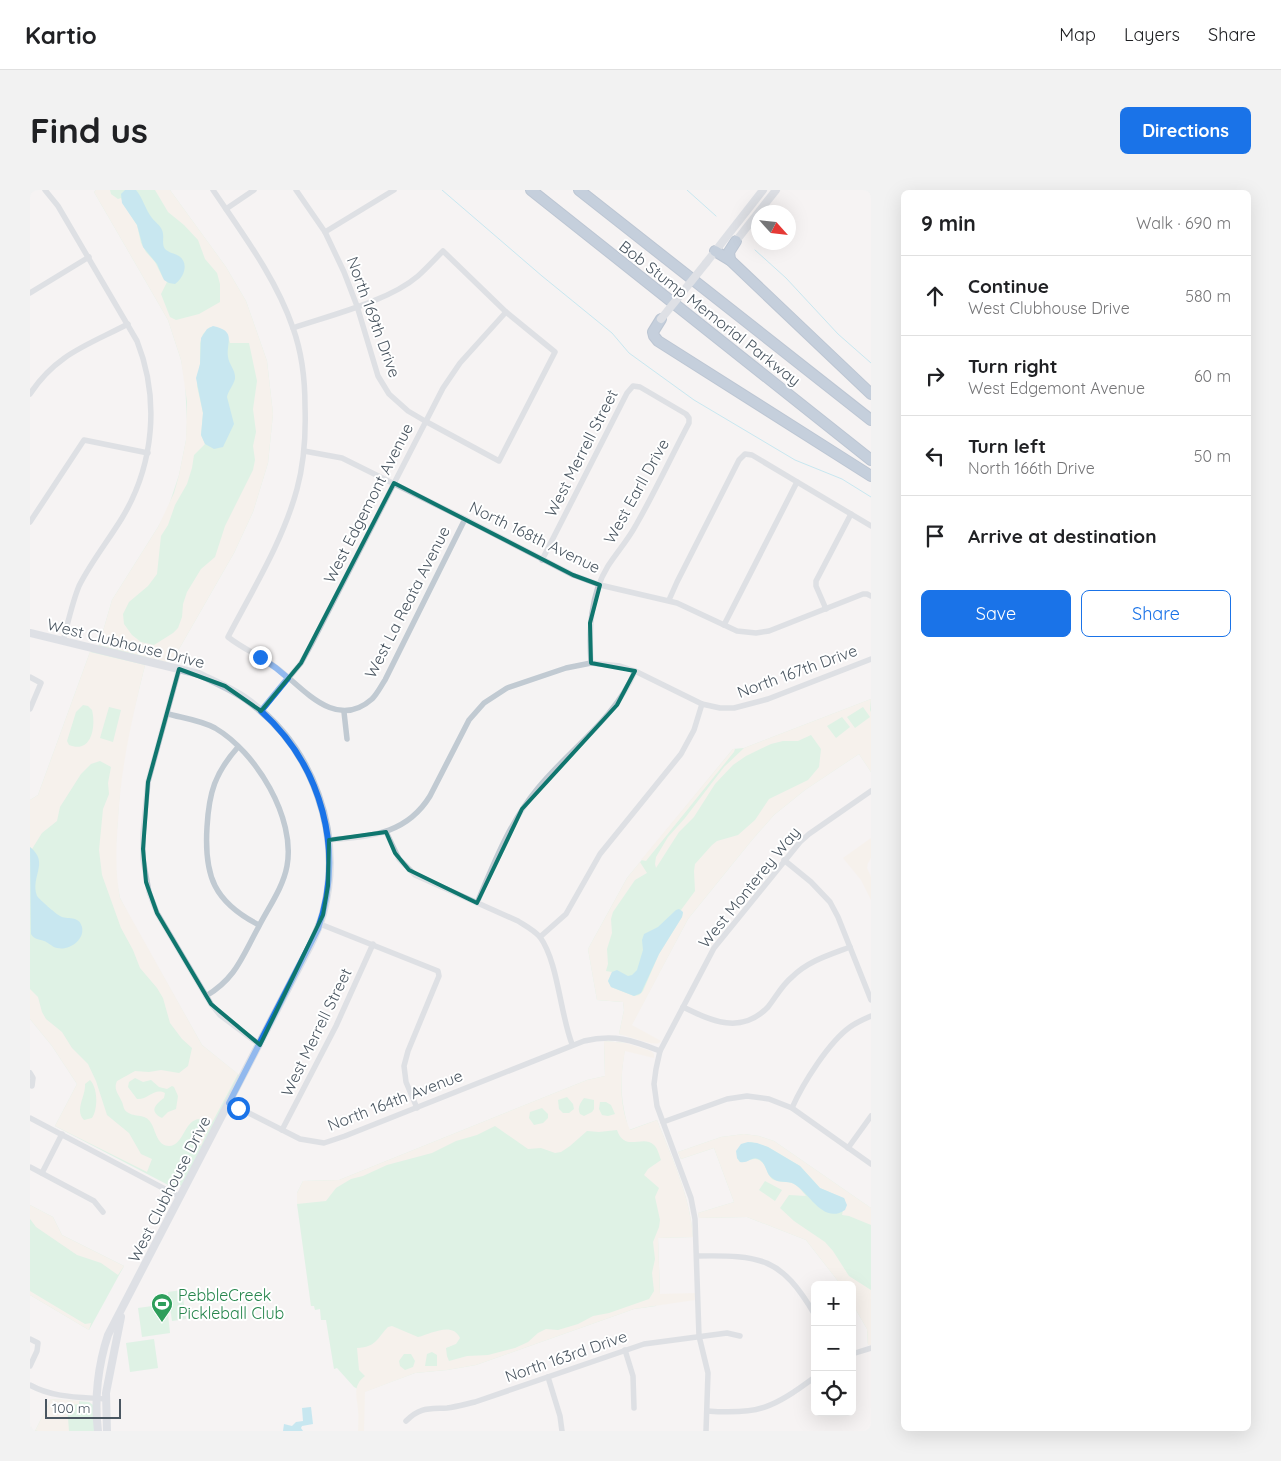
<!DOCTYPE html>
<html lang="en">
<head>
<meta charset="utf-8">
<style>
  body { margin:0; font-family:Quicksand,sans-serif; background:#f2f2f2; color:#202124 }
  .controls { position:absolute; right:15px; bottom:15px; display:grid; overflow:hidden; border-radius:8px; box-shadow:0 5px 20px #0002 }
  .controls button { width:45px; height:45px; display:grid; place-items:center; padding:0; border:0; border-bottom:1px solid #e0e0e0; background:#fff; color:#202124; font:25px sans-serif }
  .compass { position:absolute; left:721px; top:15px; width:45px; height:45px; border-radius:50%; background:#fff; box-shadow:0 5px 20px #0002; rotate:117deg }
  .scale { position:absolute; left:15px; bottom:12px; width:76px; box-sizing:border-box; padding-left:5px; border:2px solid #4a5661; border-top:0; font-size:14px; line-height:18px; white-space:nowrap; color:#4a5661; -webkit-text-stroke:4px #fff; paint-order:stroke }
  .stop { position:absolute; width:15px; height:15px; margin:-11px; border:4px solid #1a73e8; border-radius:50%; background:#fff }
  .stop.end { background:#1a73e8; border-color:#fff; box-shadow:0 1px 5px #0008 }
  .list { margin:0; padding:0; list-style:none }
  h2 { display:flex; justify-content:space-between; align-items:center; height:65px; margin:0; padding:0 20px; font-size:21px }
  h2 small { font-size:16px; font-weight:400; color:#757577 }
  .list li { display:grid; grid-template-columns:32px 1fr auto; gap:15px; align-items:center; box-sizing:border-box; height:80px; padding:0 20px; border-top:1px solid #e0e0e0 }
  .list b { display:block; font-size:19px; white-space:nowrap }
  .list p { margin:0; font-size:16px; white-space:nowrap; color:#757577 }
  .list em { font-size:16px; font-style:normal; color:#757577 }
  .actions { display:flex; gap:10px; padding:15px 20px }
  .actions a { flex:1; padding:11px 0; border:1px solid #1a73e8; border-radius:8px; text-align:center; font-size:18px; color:#1a73e8 }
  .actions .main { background:#1a73e8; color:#fff }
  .icon { flex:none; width:28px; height:28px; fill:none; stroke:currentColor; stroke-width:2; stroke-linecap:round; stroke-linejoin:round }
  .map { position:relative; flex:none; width:841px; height:1241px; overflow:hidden; border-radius:8px }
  header { display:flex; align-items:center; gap:30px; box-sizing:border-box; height:70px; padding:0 25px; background:#fff; border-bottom:1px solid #e0e0e0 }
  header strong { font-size:24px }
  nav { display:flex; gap:28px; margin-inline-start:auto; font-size:18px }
  .intro { display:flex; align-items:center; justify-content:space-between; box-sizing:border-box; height:120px; padding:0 30px }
  h1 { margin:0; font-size:35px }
  .button { padding:12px 22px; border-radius:8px; background:#1a73e8; color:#fff; font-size:18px; font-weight:700 }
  main { display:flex; gap:30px; padding:0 30px }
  aside { flex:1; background:#fff; border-radius:8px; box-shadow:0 5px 20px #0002 }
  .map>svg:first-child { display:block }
</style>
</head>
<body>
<header>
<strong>Kartio</strong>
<nav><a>Map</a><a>Layers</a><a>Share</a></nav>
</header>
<div class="intro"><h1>Find us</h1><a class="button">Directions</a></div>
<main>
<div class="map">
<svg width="841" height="1241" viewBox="0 0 841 1241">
  <rect width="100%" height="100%" fill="#f5f3f3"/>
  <g fill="#c3f1d5">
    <polygon points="66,0 140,0 196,77 216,111 237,171 243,224 238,273 223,322 204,363 141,473 117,467 97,548 91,585 85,667 87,693 90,708 102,731 172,855 209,885 152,995 144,998 25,936 47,894 22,856 0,829 0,610 8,605 60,462 69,455 82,410 128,337 137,321 149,285 156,250 157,232 155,191 151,170 138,130 64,2"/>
    <polygon points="841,509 841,582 829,564 775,600 744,625 722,650 658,729 596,845 589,844 594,820 593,812 567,810 558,759 597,688 703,559 714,558"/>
    <path d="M574 851 596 853C590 887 589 906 599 940L627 930C642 968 660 1006 663 1047L628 1048 630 1104 626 1116 604 1119 446 1175 417 1180 385 1183 334 1202 324 1197 307 1178 304 1179 296 1130H291L290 1119 285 1120 284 1116H281L267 1014V1003L273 991 309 990 557 890 575 886Z"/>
    <polygon points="714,944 729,946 744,951 841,1018 841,1155 838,1155 837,1139 822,1113 822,1095 811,1095 776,1050 717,1027 669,1028 668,1023 704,1012 684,958 651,969 648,962 691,947"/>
    <polygon points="0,1015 23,1027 32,1045 94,1076 59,1140 0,1105"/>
    <polygon points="152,1100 156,1129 142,1131 138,1102"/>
    <polygon points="137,1114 140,1143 112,1147 108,1118"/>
    <polygon points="124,1149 128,1178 100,1182 96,1153"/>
    <polygon points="21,1209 59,1212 63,1215 66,1241 5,1241"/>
  </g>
  <g fill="#f5f0e5" fill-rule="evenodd">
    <path d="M66 0H80L81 4 88 9 91 8 94 15 107 35 111 53 116 62 125 72 133 88 137 92 131 104 140 127 146 130 169 124 190 112V94L187 83 175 69 168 50 154 35 138 22 125 0H140L196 77 216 111 237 171 243 224 238 273 223 322 204 363 141 473 69 455 82 410 128 337 144 303 149 285 156 250 157 212 151 170 138 130 64 2ZM180 137C190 136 198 143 200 153H219L227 191 223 219 226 242 223 256 225 270 223 280 195 336 185 367 171 379 157 402 153 414 152 427 148 438 143 443 124 455 111 452 102 445 94 434 93 424 99 412 118 396 127 384 131 346 138 335 145 315 157 294 162 278 164 265 175 254 171 245 173 223 167 196 170 174V153L173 144Z"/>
    <path d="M60 462 115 475C102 529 91 575 88 631 86 657 85 682 90 708L172 855 208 884 176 944 171 956 166 954V949L163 947 172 932 170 929C154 929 154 956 139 956 127 956 126 941 121 933 116 923 105 928 97 922 93 919 94 917 92 912 89 904 83 900 87 891L105 881 119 882 131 880 149 883 158 876 162 858 152 849 140 833 133 808 127 798 110 778 103 760 91 738 72 685 69 660 73 619 79 604 78 593 81 577 70 571 61 574 51 584 30 617 27 631 12 643 2 659 0 657V610L8 605ZM53 515 58 516 62 520C66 536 62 564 39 555L37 551 46 522ZM79 517 91 520 83 552 70 548ZM105 888 113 892 121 890 129 897 137 899 142 896 144 897 148 906 146 919 138 922 132 928C118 921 126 914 134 908L135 903C124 897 118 910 107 909L98 897 99 892Z"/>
    <path d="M841 509 840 520 841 522V582L829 564 775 600 744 625 722 650 658 729 602 835 631 851 629 853C622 856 599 846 589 844L594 820 593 812 567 810 558 759 597 688 610 672 617 683 605 690 583 722 581 729 582 743 577 759 578 774 576 781 582 782 578 791 581 797 604 806 609 805 613 801 629 764 652 727 653 723 651 720 665 701 664 681 665 674 682 655 687 651 708 645 725 630 739 609 778 590 789 577 791 559 781 545 768 551H753L741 554 716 566 703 575 685 594 664 627 649 642 626 678 625 674 626 667 638 647 655 628 694 577 714 558ZM833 517 840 527 825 538 817 527ZM812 527 820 537 806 548 797 536Z"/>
    <polygon points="703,559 705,559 704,562 616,671 611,670"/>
    <polygon points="841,648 841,668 838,673 837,678 841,687 841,710 831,690 813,668"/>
    <path d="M0 799 8 807 12 822 16 829 32 842 42 858 58 874 66 891 77 925 99 943 111 964 122 969 117 982 25 936 47 894 22 856 0 829ZM60 890C68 898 68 919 62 928L54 930C44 920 56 906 55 894Z"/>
    <path d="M574 851 596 853 621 861 624 864V868L595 861C590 888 589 915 600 940L627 930C642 968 660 1006 663 1047L628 1048 630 1104 665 1103V1110L604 1119 446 1175 417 1180 385 1183 335 1202 334 1241H328C328 1234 329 1227 328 1220 327 1206 322 1196 335 1186L329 1180 327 1158C347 1157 347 1148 358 1137L362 1136 388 1147C401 1144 422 1131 430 1148L426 1154 416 1158 417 1166 419 1171 437 1166 458 1165 485 1158 498 1152 508 1143 516 1139 528 1140 548 1134 563 1126 579 1123 619 1109 624 1101 622 1083 625 1069 623 1052 629 1037 630 1030 625 1007 629 998 614 985 618 979 631 970C629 965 628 959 624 955 613 944 595 963 587 940L569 942 557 941 540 956 531 962 525 963 511 958 498 959 465 936 447 945 426 951 402 963 357 975 333 986 321 989 306 998 296 1011 267 1014V1003L273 991 309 990 557 890 575 886ZM537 907 543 914 544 919 539 923H533L529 919 528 910ZM554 908 564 910V919L562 922 554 926 550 924C547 918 550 913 554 908ZM570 912H576L581 915 585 924 578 926 572 925 569 919ZM512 918 518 924V928L513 933 504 935 499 928 500 922ZM402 1162 407 1165V1176H395L397 1164ZM374 1164H381L385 1171 383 1177 375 1180 370 1176 369 1171Z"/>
    <path d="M714 944 729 946 744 951 841 1018V1035L819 1026 812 1025 815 1009 790 998 770 976 738 957 721 952 710 956 707 968 710 972C717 972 723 967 729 970 737 974 736 984 742 989 749 993 755 991 762 993 768 995 772 1001 776 1006L759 1005 750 1018 764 1031 795 1052 803 1061 819 1086 841 1100V1155H838L837 1139 822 1113V1095H811L776 1050 717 1027 669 1028 668 1023 704 1012 684 958 651 969 648 962 691 947ZM735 991 752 1000 745 1011 729 1000Z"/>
    <polygon points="0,1015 23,1027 32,1045 94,1076 88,1085 71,1073 47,1065 6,1037 0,1029"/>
    <polygon points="0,1101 55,1134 61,1133 59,1140 0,1105"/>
    <polygon points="21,1209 49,1211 49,1214 41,1215 36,1218 38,1227 39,1241 5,1241"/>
  </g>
  <g fill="#90daee">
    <path d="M95 0H106C113 8 115 19 122 28 125 32 130 35 132 40 135 47 131 53 135 59 139 63 144 63 149 66 160 74 153 88 145 94L139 93 134 90 127 74 113 57 107 35 92 13 91 4Z"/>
    <path d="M183 136C207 141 196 152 198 167 199 175 206 180 205 189 203 196 198 201 197 207L204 234 193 257 184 259 175 254 171 245 173 223 166 188 170 174 171 148 177 139Z"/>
    <path d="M0 657C20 673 0 686 7 706 10 710 25 723 30 726 37 730 49 725 52 737 55 750 39 761 27 758 22 757 18 752 14 751 8 749 4 749 1 744Z"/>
    <polygon points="649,719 653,722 652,727 629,764 611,803 604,806 581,797 578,791 582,782 587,780 598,786 602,785 607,780 613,760 612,750 614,744 628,737 646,720"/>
    <path d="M718 952 727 953 738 957 770 976 790 998 814 1008 817 1015 815 1020C793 1035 779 1002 764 994 757 990 749 994 742 988 735 983 737 973 728 969 722 966 718 974 710 972L707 968 706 961 711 954Z"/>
    <polygon points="281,1217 283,1234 272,1236 271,1238 273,1241 253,1241 254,1234 262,1236 266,1232 273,1231 272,1218"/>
  </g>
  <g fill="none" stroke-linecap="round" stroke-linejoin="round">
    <g stroke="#90daee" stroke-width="1">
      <polyline points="412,0 512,86 582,143 599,163 664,210 765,270 812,289 841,307"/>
      <polyline points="657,0 686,26"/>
      <polyline points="725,60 756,88 808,144 841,173"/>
    </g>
    <g stroke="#7690ad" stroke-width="12">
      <g id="highway">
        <polyline points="501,0 841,270"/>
        <polyline points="549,0 841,230"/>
        <polyline points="685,61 700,70 841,204"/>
        <polyline points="700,70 699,62 706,51"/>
        <polyline points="631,129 623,142 624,146 628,151 841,286"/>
      </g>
    </g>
    <g stroke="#c1cad2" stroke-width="5.5">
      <path d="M15 0 28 16 107 151C130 209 124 275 92 328 78 351 61 372 49 396 42 413 38 433 33 451"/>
      <path d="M183 0C212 43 246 88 263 138 272 163 275 190 275 216 276 244 274 273 267 299 253 351 223 399 198 447 213 459 231 466 247 478 274 499 306 541 342 509 347 504 351 496 355 490L435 329"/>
      <polyline points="196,19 224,0"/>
      <polyline points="295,42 364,0"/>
      <polyline points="0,103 59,67"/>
      <path d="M263 138C301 125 359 111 388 86 397 78 405 69 413 61L476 122 525 162 469 271 395 231 378 221 359 204 348 186 327 116 314 82 295 42 266 0"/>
      <path d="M0 204C26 164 58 155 98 134"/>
      <polyline points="274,261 312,268 435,329 543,385 570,395 647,413 707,441 726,443 739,441 833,404 837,404 841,406"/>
      <polyline points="0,332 54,250 118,263"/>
      <path d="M512 370 597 203 603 196 610 197 656 224 659 228V233C641 267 625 302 606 335 598 350 587 362 578 376 560 405 559 440 561 473"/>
      <polyline points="639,410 647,392 709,270 715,264 722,265 841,336"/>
      <polyline points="796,419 786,396 786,391 821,324"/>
      <polyline points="694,435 767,292"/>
      <polyline points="149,479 118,592 113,644 113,669 119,702 127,723 181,814 190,825 230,855"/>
      <polyline points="0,487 11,493 0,519"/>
      <polyline points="231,521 271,473 281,455 413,198 430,173 476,122"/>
      <polyline points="314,522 317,549"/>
      <path d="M138 524C153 528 170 530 185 538 226 562 266 628 257 676 253 698 238 718 228 738 212 767 206 788 176 806"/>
      <path d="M208 557C185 583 179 602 177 637 174 686 184 712 229 735"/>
      <path d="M356 642 369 669 385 685 488 731C496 736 504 740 510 747 528 772 530 823 542 854"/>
      <path d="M299 650C340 646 376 645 400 606L439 530 454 513 477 498 536 478 561 473 590 476 605 481 672 514 690 518H704L738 509 841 469"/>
      <polyline points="754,670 781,692 800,712 808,727 841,810"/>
      <path d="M447 713C464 673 479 633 508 598 540 559 585 529 605 481"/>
      <polyline points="290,734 408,781 409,786 378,861 374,876 376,892 387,918"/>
      <polyline points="510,747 536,724 570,664 651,564 664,540 672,514"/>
      <path d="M653 817C682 831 711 845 738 817 746 807 752 795 762 787 778 771 799 765 820 757"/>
      <polyline points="0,883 3,888 2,896"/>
      <path d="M199 913 270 949 294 953 315 946 554 851C584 844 602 850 630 861"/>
      <path d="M762 918C773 893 799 852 820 837 827 832 834 829 841 826"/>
      <polyline points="0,928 150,1007"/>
      <polyline points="633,932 697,909 717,906 739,909 762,918 841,974"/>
      <polyline points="252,940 306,836 343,754"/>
      <polyline points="818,958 841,926"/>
      <polyline points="0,977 64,1011 73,1022"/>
      <polyline points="12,983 32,944"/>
      <path d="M667 1066C731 1065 751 1067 785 1125"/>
      <polyline points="0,1149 8,1153 7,1161 0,1176"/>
      <polyline points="595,1160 603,1186 604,1218"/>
      <polyline points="822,1164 841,1158"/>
      <polyline points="518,1187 530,1226 532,1241"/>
      <path d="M0 1195C23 1208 50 1207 76 1209"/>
      <path d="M677 1221C729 1225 743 1218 785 1187"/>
      <path d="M376 1231C390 1217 398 1219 417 1218 426 1217 436 1214 445 1212L614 1154 697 1143 710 1146"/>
      <polyline points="676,1241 678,1183 669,1146 665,1029 661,1008 627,916 624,894 626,879 630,861 684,758 770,652 779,644 841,601"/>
    </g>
    <g stroke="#c1cbd6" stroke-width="8">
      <polyline points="706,51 746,0"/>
      <polyline points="676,73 733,0"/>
      <path d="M0 443 169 484C185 492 202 499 216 509 284 557 314 645 293 724 290 735 285 746 280 756L78 1145C68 1175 64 1210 68 1241"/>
      <polyline points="77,1241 76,1203 91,1127"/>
    </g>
    <use href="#highway" stroke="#8ba5c1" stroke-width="10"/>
    <polyline stroke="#c1cbd6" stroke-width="8" points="631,129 676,73"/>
  </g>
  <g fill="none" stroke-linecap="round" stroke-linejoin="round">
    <path stroke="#1a73e8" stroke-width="6" d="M208 918 199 913 288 739C315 661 292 576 231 521L258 488 246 478 230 467"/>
  </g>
  <path d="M0 0H841V1241H0ZM364 293 543 385 570 395 560 433 561 473 605 481 587 515 492 619 447 713 379 680 365 663 356 642 299 650 298 696 293 725 230 855 181 814 127 723 116 692 113 659 118 592 149 479 195 496 231 521 271 473Z" fill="#f5f3f3" fill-opacity=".55" fill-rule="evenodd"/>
  <path fill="none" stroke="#0f766e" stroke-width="4" stroke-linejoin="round" d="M364 293 543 385 570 395 560 433 561 473 605 481 587 515 492 619 447 713 379 680 365 663 356 642 299 650 298 696 293 725 230 855 181 814 127 723 116 692 113 659 118 592 149 479 195 496 231 521 271 473Z"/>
  <defs>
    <g id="stadium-pin" transform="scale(1.125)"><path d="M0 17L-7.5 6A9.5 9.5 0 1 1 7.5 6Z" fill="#2e9e5b" stroke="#fff"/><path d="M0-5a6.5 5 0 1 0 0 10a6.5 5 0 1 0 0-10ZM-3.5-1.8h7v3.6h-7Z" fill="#fff"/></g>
  </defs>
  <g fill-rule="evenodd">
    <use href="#stadium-pin" x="132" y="1114"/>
  </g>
  <g text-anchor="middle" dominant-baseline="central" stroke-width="4" stroke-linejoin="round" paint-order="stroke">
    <g font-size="16" fill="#4a5661" stroke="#fff">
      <text transform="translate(680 123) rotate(38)">Bob Stump Memorial Parkway</text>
      <text transform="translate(344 127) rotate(70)">North 169th Drive</text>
      <text transform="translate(551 263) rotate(-63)">West Merrell Street</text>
      <text transform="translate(606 301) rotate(-61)">West Earll Drive</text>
      <text transform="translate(338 313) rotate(-63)">West Edgemont Avenue</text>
      <text transform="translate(505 347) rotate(26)">North 168th Avenue</text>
      <text transform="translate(377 412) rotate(-63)">West La Reata Avenue</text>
      <text transform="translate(96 453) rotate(14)">West Clubhouse Drive</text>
      <text transform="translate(767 481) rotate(-20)">North 167th Drive</text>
      <text transform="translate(719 697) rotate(-51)">West Monterey Way</text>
      <text transform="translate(286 842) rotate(-64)">West Merrell Street</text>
      <text transform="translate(365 910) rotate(-21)">North 164th Avenue</text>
      <text transform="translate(139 999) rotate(-63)">West Clubhouse Drive</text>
      <text transform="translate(536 1166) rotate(-19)">North 163rd Drive</text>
    </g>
    <g font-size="16" fill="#27864d" stroke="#fff" text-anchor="start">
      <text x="148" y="1105">PebbleCreek<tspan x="148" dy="18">Pickleball Club</tspan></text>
    </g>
  </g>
</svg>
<div class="controls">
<button>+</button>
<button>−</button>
<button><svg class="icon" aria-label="locate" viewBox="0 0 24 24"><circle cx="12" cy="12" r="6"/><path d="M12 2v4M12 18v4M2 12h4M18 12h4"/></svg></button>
</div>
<svg class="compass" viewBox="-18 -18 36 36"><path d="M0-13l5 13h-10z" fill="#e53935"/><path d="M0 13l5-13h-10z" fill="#757577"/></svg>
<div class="scale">100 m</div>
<div class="stop" style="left:208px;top:918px"></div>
<div class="stop end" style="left:230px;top:467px"></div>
</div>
<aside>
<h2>9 min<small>Walk · 690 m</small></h2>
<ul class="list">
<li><svg class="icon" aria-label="ahead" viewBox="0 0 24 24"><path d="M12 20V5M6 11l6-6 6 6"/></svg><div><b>Continue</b><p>West Clubhouse Drive</p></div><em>580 m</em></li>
<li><svg class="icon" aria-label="right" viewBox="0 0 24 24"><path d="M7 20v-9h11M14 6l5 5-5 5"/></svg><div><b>Turn right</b><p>West Edgemont Avenue</p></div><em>60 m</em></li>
<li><svg class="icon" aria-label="left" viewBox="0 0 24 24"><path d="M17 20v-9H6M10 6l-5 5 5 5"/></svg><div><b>Turn left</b><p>North 166th Drive</p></div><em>50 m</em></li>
<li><svg class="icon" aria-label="arrive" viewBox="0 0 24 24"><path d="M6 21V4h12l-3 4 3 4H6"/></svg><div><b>Arrive at destination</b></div></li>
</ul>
<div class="actions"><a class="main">Save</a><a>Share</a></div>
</aside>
</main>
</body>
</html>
